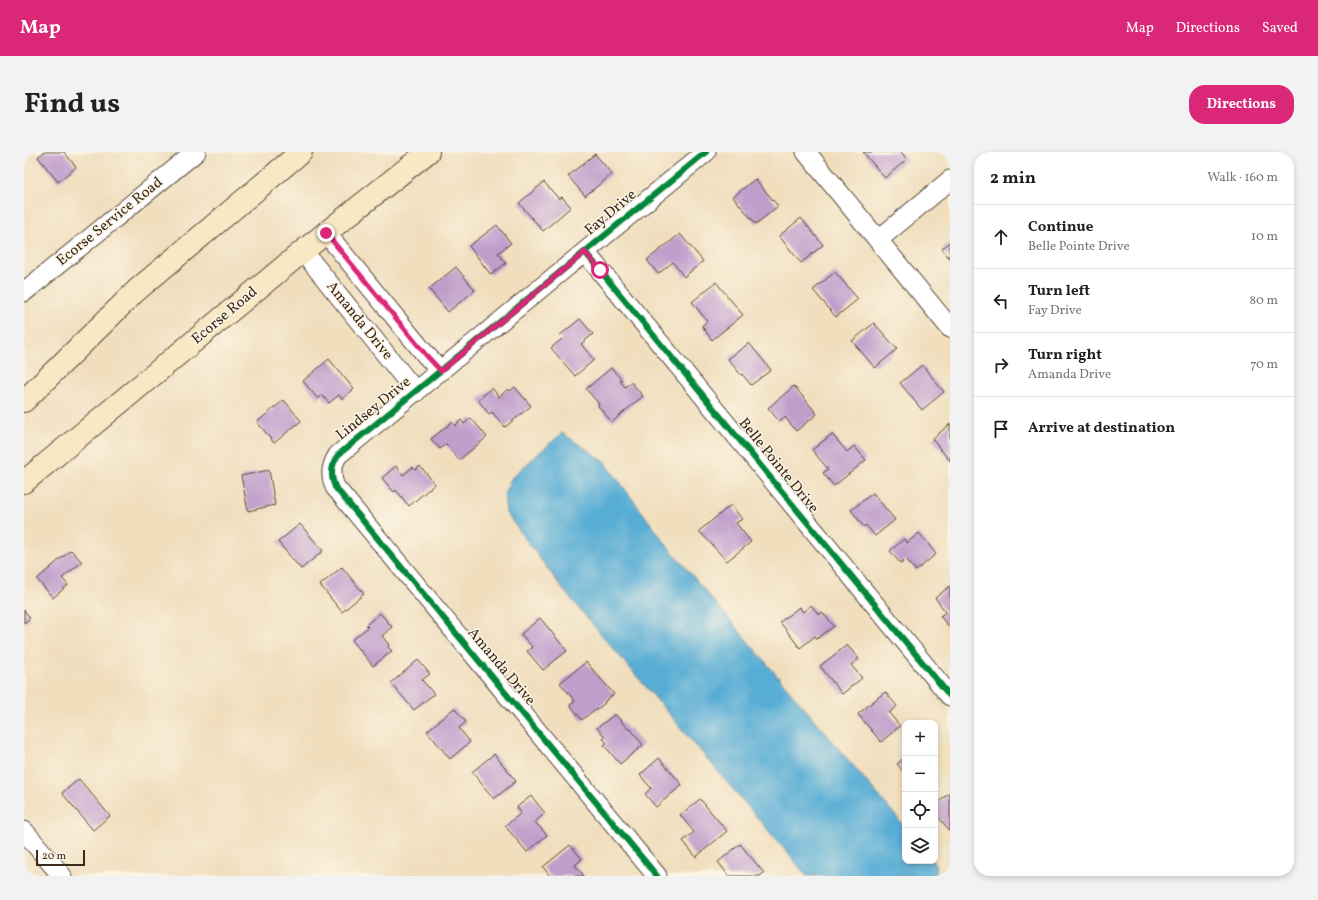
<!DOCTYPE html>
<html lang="en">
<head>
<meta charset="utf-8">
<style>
  body { margin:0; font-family:Vollkorn,serif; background:#f2f2f2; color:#202124 }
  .controls { position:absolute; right:12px; bottom:12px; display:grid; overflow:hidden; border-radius:8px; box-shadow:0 2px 6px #0003 }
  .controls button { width:36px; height:36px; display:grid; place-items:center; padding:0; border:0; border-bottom:1px solid #e0e0e0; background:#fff; color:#202124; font:20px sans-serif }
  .scale { position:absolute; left:12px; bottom:10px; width:49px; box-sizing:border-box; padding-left:4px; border:2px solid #3b2a1e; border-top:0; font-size:11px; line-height:14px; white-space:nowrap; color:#3b2a1e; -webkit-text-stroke:3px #fcf5e5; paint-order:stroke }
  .stop { position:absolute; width:12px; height:12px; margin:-9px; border:3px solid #db2777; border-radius:50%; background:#fff }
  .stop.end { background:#db2777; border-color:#fff; box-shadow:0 1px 4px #0008 }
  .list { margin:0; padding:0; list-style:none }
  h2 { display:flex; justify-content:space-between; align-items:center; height:52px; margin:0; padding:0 16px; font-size:17px }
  h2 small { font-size:13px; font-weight:400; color:#757577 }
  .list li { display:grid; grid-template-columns:26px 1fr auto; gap:12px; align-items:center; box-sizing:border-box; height:64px; padding:0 16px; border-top:1px solid #e0e0e0 }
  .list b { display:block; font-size:15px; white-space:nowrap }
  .list p { margin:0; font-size:13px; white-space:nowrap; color:#757577 }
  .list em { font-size:13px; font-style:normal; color:#757577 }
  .icon { flex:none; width:22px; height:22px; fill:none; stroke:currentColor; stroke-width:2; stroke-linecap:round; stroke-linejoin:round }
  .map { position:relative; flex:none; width:926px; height:724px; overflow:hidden; border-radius:16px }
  header { display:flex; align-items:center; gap:24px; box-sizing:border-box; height:56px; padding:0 20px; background:#db2777; color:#fff }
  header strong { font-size:19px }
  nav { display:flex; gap:22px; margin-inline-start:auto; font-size:14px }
  .intro { display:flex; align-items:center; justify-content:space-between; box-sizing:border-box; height:96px; padding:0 24px }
  h1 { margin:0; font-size:28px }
  .button { padding:10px 18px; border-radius:16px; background:#db2777; color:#fff; font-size:14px; font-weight:700 }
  main { display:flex; gap:24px; padding:0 24px }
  aside { flex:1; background:#fff; border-radius:16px; box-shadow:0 2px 6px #0003 }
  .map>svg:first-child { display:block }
</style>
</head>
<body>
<header>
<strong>Map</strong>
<nav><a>Map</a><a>Directions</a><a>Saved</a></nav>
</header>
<div class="intro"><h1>Find us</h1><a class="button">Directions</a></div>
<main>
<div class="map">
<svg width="926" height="724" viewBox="0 0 926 724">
  <rect width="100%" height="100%" fill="#fcf5e5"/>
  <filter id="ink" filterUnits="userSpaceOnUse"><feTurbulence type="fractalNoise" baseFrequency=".025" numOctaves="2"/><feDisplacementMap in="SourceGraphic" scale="8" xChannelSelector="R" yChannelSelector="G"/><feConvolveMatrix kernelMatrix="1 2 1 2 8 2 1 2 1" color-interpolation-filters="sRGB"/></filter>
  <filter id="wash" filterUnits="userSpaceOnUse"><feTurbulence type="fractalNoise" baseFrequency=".012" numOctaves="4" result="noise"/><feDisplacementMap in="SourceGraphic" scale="16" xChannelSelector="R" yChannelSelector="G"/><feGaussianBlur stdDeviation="0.9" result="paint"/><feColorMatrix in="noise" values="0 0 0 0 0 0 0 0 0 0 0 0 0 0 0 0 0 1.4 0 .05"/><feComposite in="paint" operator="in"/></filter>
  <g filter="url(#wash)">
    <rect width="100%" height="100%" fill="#f0debd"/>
    <polygon fill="#59add5" stroke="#4a6c7a" points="538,281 580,309 645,396 881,675 881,709 909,709 912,713 912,724 783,724 541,440 482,361 480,342 488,325"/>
    <g id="blocks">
      <g fill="#c09ecc">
        <polygon points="20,0 40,0 52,15 34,30 14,5"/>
        <polygon points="839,0 877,0 883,7 861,26"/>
        <polygon points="571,2 588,22 561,44 544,24"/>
        <polygon points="731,27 754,54 732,72 709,45"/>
        <polygon points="520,30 535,47 538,45 547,55 519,79 495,51"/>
        <polygon points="777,66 799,93 777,111 755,84"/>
        <polygon points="473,73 487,91 474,101 482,111 467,123 445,94"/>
        <polygon points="656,82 679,109 660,125 649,110 634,122 623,108"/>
        <polygon points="926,90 926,107 918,97"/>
        <polygon points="432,115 451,138 424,160 405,137"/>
        <polygon points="811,120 834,147 812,165 789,138"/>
        <polygon points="692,130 719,163 688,188 678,174 683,169 668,150"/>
        <polygon points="556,167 569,182 557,192 570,208 551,224 527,196 538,187 535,184"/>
        <polygon points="850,171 873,197 851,216 828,189"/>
        <polygon points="725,191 747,218 727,233 718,222 717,223 704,207"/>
        <polygon points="305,207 330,237 318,247 315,243 305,251 298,243 294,247 279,229"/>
        <polygon points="898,213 920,240 898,258 876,231"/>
        <polygon points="587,216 598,228 596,229 601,235 607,230 619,244 588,270 574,254 575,252 562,237"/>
        <polygon points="770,234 793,262 772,279 761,265 755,269 744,256"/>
        <polygon points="491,235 507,254 481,275 468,260 465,262 454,248 468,236 475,245 484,237 486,239"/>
        <polygon points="260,248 277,269 250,291 233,270"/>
        <polygon points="447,266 463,285 435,308 422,292 416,297 407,287 428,270 431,274 437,268 440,272"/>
        <polygon points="926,272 926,309 908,287"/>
        <polygon points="808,282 823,300 830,294 842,308 810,334 799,321 804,317 788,298"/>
        <polygon points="372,314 379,323 389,315 391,318 396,314 411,332 385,354 372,338 370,340 358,326"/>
        <polygon points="245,318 251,353 224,359 217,324"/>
        <polygon points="849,341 871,368 851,384 842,373 840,375 827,358"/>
        <polygon points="707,353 718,367 712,371 727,390 703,409 675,379"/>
        <polygon points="276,372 299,399 277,417 254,390"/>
        <polygon points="895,381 912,402 892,419 882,407 877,412 866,399 880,387 883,391"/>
        <polygon points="47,398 58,410 38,426 44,433 29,446 13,427"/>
        <polygon points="318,415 340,442 318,460 296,433"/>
        <polygon points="926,434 926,476 916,464 922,460 911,446"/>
        <polygon points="787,453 795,463 798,460 810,474 793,487 791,484 776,496 756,470 775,455 779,460"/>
        <polygon points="0,458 6,466 0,471"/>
        <polygon points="356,461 368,475 358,484 365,493 364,495 368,499 349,514 328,488 344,475 342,473"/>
        <polygon points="516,466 543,499 519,518 503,499 508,495 497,482"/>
        <polygon points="823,493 835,507 827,513 838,526 818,542 796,514"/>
        <polygon points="394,508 406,522 398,528 410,542 390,558 367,531"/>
        <polygon points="562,510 590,542 580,550 581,551 571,559 570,558 558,568 546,553 551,549 536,531"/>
        <polygon points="861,540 873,554 865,561 876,574 857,590 834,562"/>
        <polygon points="430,556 442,570 435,576 446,590 426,607 403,579"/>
        <polygon points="591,562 604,577 606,576 619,593 596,612 580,593 583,591 579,587 581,585 573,576"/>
        <polygon points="470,602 492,629 470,647 448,620"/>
        <polygon points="881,605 881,622 873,612"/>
        <polygon points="635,606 658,633 632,655 621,642 627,636 616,623"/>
        <polygon points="55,627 86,664 69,678 38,641"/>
        <polygon points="926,641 926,679 911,661 911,653"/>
        <polygon points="507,644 521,661 511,670 523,683 503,700 481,674 497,661 493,655"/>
        <polygon points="676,647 703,679 672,705 659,689 670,680 656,663"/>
        <polygon points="716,692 740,721 736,724 705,724 694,710"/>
        <polygon points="546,693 558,707 551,713 560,724 526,724 519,715"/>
      </g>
    </g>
  </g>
  <g filter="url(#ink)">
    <use href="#blocks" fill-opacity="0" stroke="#564536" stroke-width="1"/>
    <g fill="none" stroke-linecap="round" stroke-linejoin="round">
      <g stroke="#564536" stroke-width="21">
        <g id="street">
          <polyline points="782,0 926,176"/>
          <polyline points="302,81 402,203 417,219"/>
          <polyline points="854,88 926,28"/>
          <polyline points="279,99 392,240"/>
          <polyline points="561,100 926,544"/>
          <polyline points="0,140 172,0"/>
          <polyline points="0,679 38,724"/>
          <path d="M633 724 311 335C306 323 307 314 314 303L682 0"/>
        </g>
      </g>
      <g stroke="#564536" stroke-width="24">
        <g id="secondary">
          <polyline points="0,249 113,138 277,0"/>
          <polyline points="0,330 279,99 404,0"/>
        </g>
      </g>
      <use href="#street" stroke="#fff" stroke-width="19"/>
      <use href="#secondary" stroke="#f8e8c3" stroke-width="22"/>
      <g stroke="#fcf5e5" stroke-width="8">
        <g id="cycleway">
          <polyline points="561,100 926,544"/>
          <path d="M633 724 311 335C306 323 307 314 314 303L682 0"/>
        </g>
      </g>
      <use href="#cycleway" stroke="#00873e" stroke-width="6"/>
    </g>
  </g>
  <g fill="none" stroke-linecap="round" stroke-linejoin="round" filter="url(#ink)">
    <polyline stroke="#db2777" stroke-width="5" points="302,81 402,203 417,219 561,100 576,118"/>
  </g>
  <g text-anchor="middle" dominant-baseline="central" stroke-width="3" stroke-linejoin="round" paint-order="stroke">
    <g font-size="15" fill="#3b2a1e" stroke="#fcf5e5">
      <text transform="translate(587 61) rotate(-40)">Fay Drive</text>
      <text transform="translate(86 70) rotate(-39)">Ecorse Service Road</text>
      <text transform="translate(201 164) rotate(-40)">Ecorse Road</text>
      <text transform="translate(335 169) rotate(51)">Amanda Drive</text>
      <text transform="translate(350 257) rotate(-39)">Lindsey Drive</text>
      <text transform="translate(754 314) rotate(51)">Belle Pointe Drive</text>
      <text transform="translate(477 515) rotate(50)">Amanda Drive</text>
    </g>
  </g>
</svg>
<div class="controls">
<button>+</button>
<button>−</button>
<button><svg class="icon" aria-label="locate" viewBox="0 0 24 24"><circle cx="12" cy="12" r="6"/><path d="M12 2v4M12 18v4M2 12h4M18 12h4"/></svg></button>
<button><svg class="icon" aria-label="layers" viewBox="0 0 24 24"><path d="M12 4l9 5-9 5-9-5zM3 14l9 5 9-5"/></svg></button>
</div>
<div class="scale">20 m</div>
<div class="stop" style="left:576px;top:118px"></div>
<div class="stop end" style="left:302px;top:81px"></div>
</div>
<aside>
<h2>2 min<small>Walk · 160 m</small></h2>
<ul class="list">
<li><svg class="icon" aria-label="ahead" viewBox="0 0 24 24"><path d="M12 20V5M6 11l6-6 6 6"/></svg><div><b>Continue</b><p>Belle Pointe Drive</p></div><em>10 m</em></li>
<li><svg class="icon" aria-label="left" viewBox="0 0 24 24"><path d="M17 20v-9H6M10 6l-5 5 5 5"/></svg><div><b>Turn left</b><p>Fay Drive</p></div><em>80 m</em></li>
<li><svg class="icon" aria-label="right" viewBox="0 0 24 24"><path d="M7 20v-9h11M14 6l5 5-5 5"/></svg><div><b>Turn right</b><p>Amanda Drive</p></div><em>70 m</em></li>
<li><svg class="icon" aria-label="arrive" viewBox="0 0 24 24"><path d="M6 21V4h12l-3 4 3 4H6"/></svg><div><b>Arrive at destination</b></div></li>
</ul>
</aside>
</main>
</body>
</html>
